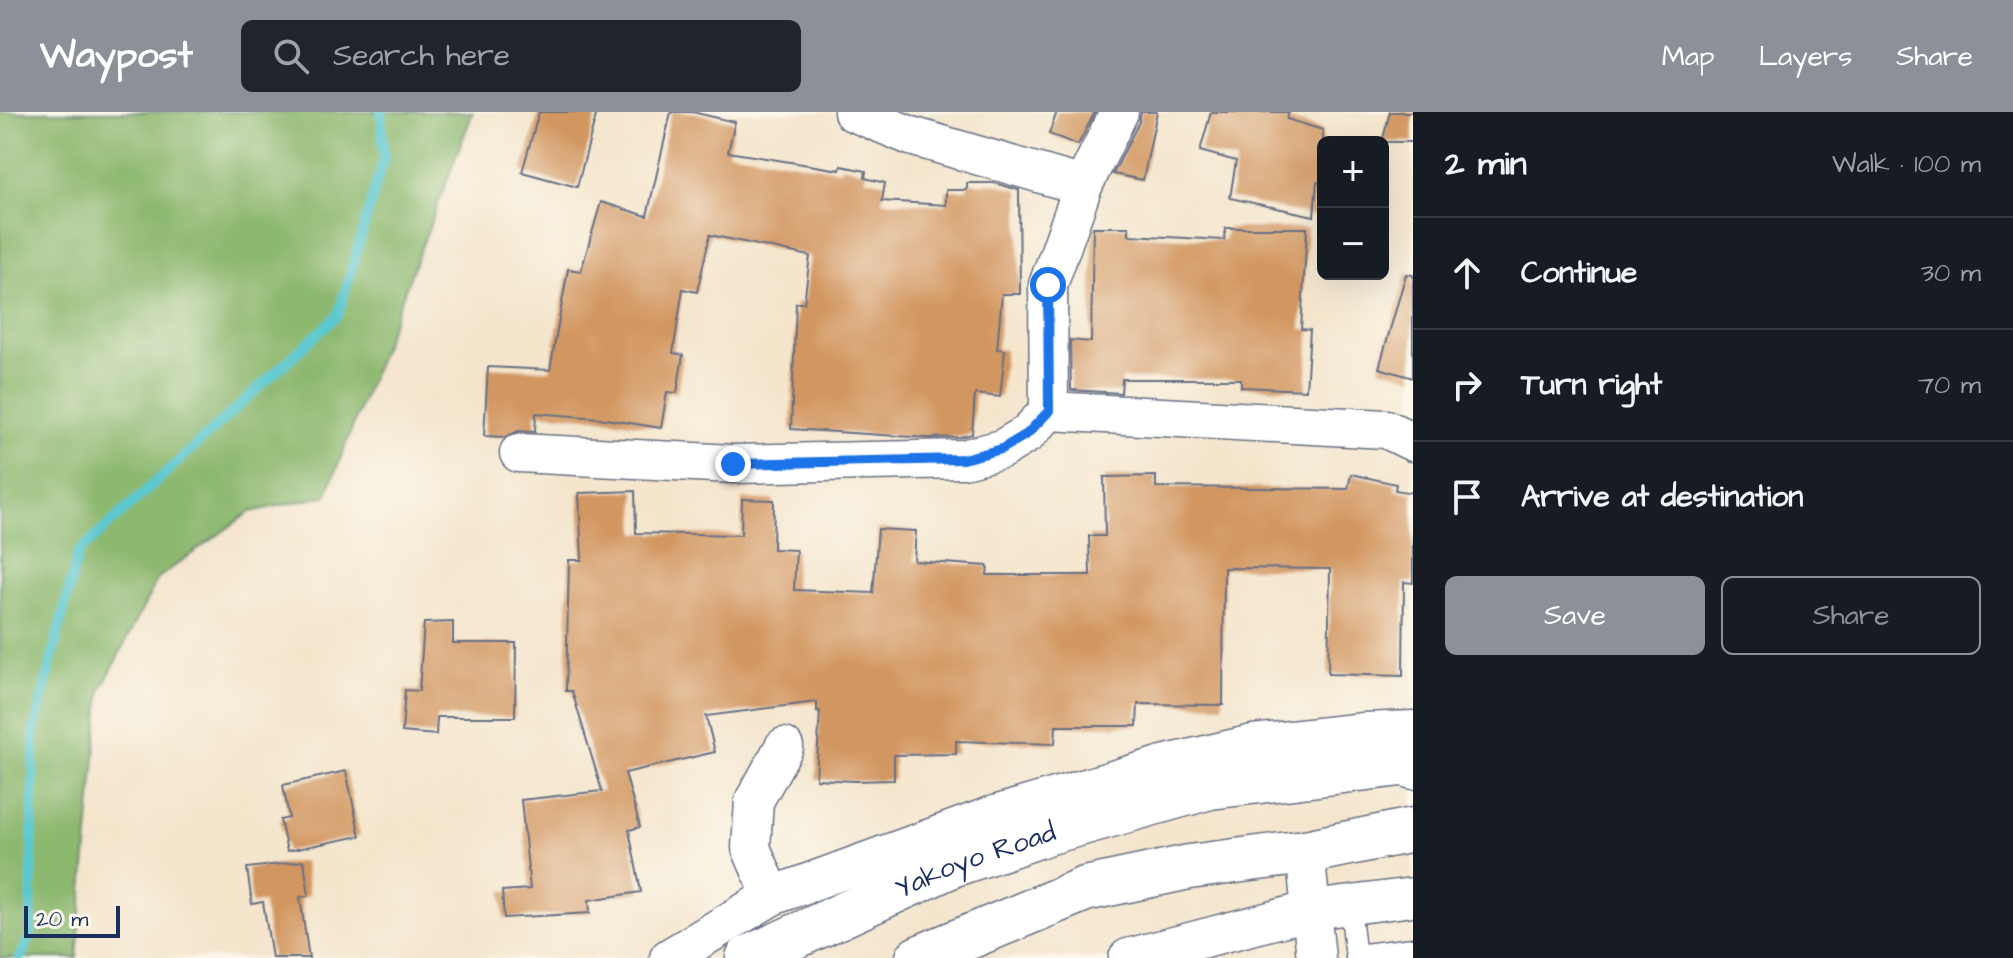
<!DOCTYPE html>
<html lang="en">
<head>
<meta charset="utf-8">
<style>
  body { margin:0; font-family:"Architects Daughter",sans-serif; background:#20242c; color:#f1f3f6 }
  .controls { position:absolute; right:24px; top:24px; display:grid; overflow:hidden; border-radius:12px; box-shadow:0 8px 32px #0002 }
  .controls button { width:72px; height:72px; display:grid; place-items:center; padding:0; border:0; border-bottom:2px solid #363941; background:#171b24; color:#f1f3f6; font:40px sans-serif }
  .scale { position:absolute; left:24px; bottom:20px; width:96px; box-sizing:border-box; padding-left:8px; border:4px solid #1b2f5e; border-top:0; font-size:22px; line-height:28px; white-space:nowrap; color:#1b2f5e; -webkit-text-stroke:6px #fbf7ec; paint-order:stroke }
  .stop { position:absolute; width:24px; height:24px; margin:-18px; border:6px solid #1a73e8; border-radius:50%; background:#fff }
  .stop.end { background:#1a73e8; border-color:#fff; box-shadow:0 2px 8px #0008 }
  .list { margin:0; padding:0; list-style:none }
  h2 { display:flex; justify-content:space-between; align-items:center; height:104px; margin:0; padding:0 32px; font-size:34px }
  h2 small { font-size:26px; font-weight:400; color:#9ea1a6 }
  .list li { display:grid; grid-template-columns:52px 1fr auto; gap:24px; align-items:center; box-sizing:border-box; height:112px; padding:0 32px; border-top:2px solid #363941 }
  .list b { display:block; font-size:30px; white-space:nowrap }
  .list em { font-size:26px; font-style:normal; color:#9ea1a6 }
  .actions { display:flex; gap:16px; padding:24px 32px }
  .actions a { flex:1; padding:18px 0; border:2px solid #8c9099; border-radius:12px; text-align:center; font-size:28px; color:#8c9099 }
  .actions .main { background:#8c9099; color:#fff }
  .icon { flex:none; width:44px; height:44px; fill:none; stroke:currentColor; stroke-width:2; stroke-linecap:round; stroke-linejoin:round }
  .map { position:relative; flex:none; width:1413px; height:846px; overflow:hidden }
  header { display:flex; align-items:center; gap:48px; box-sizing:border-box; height:112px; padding:0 40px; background:#8c9099; color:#fff }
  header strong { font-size:38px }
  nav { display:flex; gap:44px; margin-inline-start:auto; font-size:28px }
  .search { width:560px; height:72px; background:#20242c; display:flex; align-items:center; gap:20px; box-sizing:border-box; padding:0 28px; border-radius:12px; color:#9ea1a6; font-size:30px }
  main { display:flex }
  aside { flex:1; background:#171b24 }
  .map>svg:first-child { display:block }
</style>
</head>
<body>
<header>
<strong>Waypost</strong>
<div class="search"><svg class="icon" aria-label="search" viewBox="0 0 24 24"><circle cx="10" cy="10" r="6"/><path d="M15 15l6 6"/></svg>Search here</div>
<nav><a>Map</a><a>Layers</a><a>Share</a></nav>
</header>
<main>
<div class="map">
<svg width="1413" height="846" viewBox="0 0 1413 846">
  <rect width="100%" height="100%" fill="#fbf7ec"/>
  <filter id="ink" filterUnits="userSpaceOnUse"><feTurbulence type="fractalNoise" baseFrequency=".0125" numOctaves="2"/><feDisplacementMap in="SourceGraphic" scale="16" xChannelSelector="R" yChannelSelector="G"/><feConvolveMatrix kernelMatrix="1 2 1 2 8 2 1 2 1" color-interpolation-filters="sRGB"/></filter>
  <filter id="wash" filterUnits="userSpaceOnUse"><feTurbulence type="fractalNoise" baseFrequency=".006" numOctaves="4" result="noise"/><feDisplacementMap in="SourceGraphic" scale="32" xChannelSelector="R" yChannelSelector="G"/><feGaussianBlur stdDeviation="1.8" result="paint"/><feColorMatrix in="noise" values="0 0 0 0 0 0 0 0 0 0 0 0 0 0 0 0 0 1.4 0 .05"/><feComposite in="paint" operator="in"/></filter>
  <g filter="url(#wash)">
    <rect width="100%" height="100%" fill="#f4e5cc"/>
    <polygon fill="#8db86f" stroke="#547466" stroke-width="2" points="0,0 473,0 326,384 250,400 158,466 101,578 77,846 0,846"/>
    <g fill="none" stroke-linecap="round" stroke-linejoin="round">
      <polyline stroke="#5bc8cf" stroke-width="10" points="20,846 31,823 34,619 78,441 338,203 384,46 381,0"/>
    </g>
    <g id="blocks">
      <g fill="#d29661">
        <polygon points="539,0 597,0 577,75 522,60"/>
        <polygon points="671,0 692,0 735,10 728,40 840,58 841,54 866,59 865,66 885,71 882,89 946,93 946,78 967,78 967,71 994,71 1019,78 1020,182 1002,182 997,237 1005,238 1000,285 975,282 972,322 960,325 928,326 791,317 796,191 804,191 810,144 710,123 697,180 683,177 673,241 683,243 677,281 667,280 661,316 599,306 536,301 535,320 519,319 505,325 484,324 488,255 550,258 568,157 581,159 601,90 647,104"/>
        <polygon points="1057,0 1095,0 1078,33 1049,22"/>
        <polygon points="1141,0 1157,0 1143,68 1113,62 1139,10"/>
        <polygon points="1211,0 1289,0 1287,7 1323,18 1323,72 1317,70 1314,104 1230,86 1236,49 1200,39"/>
        <polygon points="1390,0 1413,0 1413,30 1382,30"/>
        <polygon points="1093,115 1129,115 1129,123 1224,128 1226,116 1307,116 1301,217 1310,218 1306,278 1241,275 1241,267 1122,267 1121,281 1071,278 1070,228 1091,230"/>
        <polygon points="1406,162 1413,163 1413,266 1379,256"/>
        <polygon points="1351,362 1396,372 1395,378 1413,381 1413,471 1404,470 1403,564 1328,562 1330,457 1224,456 1223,593 1138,592 1137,614 1056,614 1055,632 956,629 956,642 894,643 894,668 854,669 816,667 820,599 817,599 817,590 706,604 715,640 625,661 640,715 629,718 641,780 589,788 590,801 504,806 502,779 530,777 521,688 602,679 572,579 566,579 569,448 582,448 579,381 635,379 636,421 741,423 742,387 774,388 773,437 796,438 794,478 873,481 878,417 916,419 914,449 988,454 987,463 1090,463 1089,424 1105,424 1104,365 1156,364 1156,375 1348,377"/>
        <polygon points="453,510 453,531 516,531 515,605 437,605 436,623 402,620 405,578 419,579 424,511"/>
        <polygon points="346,659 360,724 287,739 280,708 289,706 283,673"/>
        <polygon points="304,749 309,784 300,785 309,846 272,846 263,790 252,792 247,756"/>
      </g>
    </g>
  </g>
  <g filter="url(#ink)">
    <use href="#blocks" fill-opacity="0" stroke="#676f84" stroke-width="2"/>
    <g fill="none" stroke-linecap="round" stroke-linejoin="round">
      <g stroke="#676f84" stroke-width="23">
        <g id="lane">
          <polyline points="1350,795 1356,846"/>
          <polyline points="1356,843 1413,836"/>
        </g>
      </g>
      <g stroke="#676f84" stroke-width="41">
        <g id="street">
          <polyline points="853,0 911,24 1083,74"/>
          <polyline points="1049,299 1048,173 1083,74 1119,0"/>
          <polyline points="519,341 733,352 963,347 1002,337 1027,322 1049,299 1386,317 1413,330"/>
          <polyline points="1305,740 1316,846"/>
          <polyline points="772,784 751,736 754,689 784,635"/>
          <polyline points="669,846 772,784 988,705 1167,652 1253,632 1364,620 1413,618"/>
          <polyline points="1128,846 1312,798 1413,785"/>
        </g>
      </g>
      <g stroke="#676f84" stroke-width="47">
        <g id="secondary">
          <path id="s1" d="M748 846 952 753 1050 720 1210 675 1409 651 1413 655"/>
          <polyline points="918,846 1085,777 1189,755 1305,740 1413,718"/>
        </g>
      </g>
      <use href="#lane" stroke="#fff" stroke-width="20"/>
      <use href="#street" stroke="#fff" stroke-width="38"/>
      <use href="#secondary" stroke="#fff" stroke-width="44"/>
    </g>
  </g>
  <g fill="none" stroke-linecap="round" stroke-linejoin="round" filter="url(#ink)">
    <polyline stroke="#1a73e8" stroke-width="10" points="733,352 963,347 1002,337 1027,322 1049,299 1048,173"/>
  </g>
  <g text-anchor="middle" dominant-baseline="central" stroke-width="6" stroke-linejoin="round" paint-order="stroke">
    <g font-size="28" fill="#1b2f5e" stroke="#fbf7ec">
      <text stroke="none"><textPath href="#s1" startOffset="248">Yakoyo Road</textPath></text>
    </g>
  </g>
</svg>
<div class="controls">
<button>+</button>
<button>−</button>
</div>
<div class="scale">20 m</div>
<div class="stop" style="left:1048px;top:173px"></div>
<div class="stop end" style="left:733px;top:352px"></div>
</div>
<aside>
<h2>2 min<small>Walk · 100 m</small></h2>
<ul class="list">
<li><svg class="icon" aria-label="ahead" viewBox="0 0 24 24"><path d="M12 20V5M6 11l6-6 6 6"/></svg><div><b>Continue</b></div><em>30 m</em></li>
<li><svg class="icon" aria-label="right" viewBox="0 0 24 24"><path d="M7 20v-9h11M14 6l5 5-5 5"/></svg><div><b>Turn right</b></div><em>70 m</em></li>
<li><svg class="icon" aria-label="arrive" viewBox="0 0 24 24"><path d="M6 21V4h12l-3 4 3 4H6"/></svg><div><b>Arrive at destination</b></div></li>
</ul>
<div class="actions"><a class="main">Save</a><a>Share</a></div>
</aside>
</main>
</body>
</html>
